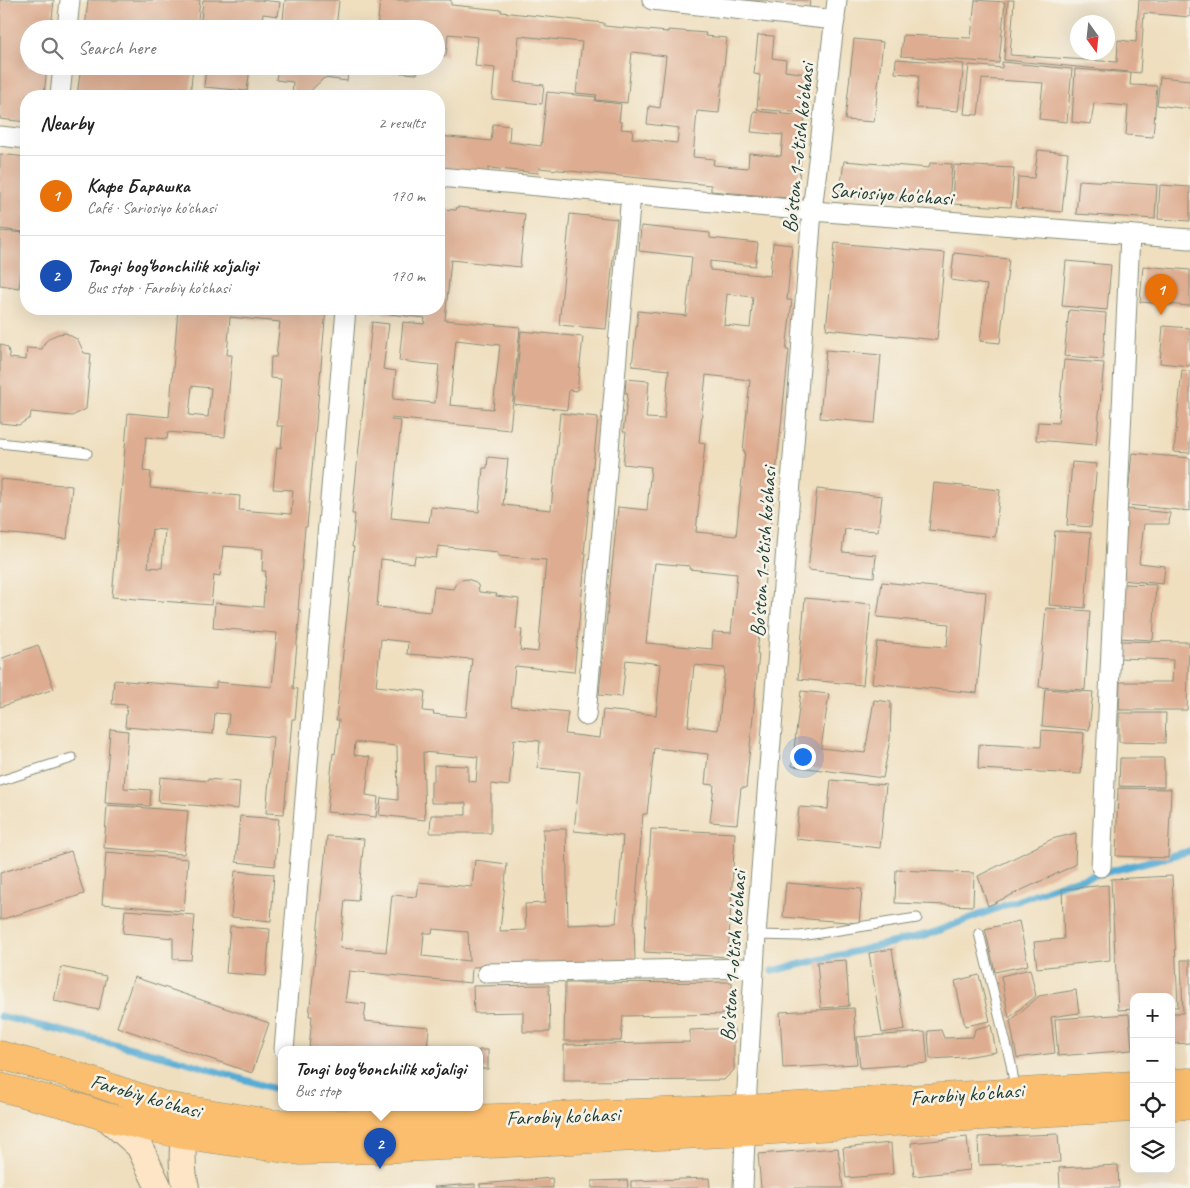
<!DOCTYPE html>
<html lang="en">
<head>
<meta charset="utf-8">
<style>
  body { margin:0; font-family:Caveat,sans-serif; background:#f2f2f2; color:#222 }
  .controls { position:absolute; right:15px; bottom:15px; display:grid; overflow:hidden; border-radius:10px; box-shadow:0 5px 20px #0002 }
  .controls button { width:45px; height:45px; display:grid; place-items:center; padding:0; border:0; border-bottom:1px solid #e0e0e0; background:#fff; color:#222; font:25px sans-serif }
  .compass { position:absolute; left:1070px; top:15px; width:45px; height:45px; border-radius:50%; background:#fff; box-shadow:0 5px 20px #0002; rotate:165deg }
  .you { position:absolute; left:802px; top:756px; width:18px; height:18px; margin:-12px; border:4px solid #fff; border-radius:50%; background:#1a73e8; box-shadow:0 0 0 8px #1a73e833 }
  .badge { display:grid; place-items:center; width:32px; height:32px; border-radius:50%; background:#d1495b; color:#fff; font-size:16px; font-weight:700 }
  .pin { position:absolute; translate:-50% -41px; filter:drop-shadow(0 1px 2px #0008) }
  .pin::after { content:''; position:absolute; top:26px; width:18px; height:15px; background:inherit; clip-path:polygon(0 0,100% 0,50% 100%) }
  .popup { position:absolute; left:278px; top:1046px; width:205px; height:65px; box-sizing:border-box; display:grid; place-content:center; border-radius:10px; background:#fff; filter:drop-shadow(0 1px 4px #0005); font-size:16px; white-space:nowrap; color:#767676 }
  .popup b { font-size:19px; color:#222 }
  .popup::after { content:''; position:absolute; left:50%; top:100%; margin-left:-10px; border:10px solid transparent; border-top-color:#fff }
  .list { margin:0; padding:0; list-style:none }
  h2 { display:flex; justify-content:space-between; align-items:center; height:65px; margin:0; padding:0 20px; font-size:21px }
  h2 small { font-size:16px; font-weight:400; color:#767676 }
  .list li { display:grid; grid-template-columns:32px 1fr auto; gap:15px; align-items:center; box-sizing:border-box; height:80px; padding:0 20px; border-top:1px solid #e0e0e0 }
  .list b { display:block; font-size:19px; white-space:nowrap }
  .list p { margin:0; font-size:16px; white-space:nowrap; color:#767676 }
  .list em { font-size:16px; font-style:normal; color:#767676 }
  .icon { flex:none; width:28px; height:28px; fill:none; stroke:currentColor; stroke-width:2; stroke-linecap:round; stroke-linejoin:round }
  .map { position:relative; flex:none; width:1190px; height:1188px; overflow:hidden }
  .search { position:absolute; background:#fff; box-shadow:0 5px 20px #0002; left:20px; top:20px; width:425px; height:55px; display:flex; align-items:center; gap:12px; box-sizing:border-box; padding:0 18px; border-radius:28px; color:#767676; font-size:19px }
  .panel { position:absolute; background:#fff; box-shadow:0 5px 20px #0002; left:20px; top:90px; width:425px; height:225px; border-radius:20px }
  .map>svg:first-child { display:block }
</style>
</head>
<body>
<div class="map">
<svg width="1190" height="1188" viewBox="0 0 1190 1188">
  <rect width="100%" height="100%" fill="#f7f3e8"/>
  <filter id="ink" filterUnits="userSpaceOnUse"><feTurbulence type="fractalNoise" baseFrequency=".02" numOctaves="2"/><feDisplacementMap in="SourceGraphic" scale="10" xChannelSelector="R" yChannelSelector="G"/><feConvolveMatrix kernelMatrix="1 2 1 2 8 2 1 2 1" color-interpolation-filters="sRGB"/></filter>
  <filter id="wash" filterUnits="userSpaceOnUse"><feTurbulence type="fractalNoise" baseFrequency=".0096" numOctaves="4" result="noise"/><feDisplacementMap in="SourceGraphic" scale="20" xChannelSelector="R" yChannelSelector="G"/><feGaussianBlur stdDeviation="1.12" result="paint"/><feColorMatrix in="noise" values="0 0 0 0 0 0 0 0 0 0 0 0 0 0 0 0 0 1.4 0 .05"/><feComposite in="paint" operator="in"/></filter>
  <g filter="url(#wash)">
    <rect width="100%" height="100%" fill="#efdfbf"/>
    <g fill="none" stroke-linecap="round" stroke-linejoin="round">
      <g stroke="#57acd4" stroke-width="7">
        <polyline points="772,971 929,934 1064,883 1190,851"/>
        <polyline points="0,1016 176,1059 272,1088"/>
      </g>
    </g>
    <g id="blocks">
      <g fill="#dead91" fill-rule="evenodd">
        <polygon points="0,0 54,0 51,29 29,29 29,66 47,66 44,96 26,96 26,122 0,119"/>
        <polygon points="88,0 200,0 197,29 85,29"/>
        <polygon points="203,0 260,0 280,2 278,16 263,14 261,29 200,29"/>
        <polygon points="285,0 339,0 336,29 282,29"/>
        <polygon points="380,0 451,0 451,5 502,10 501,12 604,23 604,26 668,32 668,30 706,33 705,36 727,38 719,113 697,111 693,157 714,159 713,165 748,168 749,153 781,156 783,135 751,132 754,111 805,116 797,199 711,191 711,185 539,168 538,173 488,168 488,174 439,168 439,136 491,141 493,124 510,126 509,142 541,146 547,92 596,97 595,101 621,104 619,122 622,122 621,129 633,130 632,138 677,143 679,128 647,124 649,106 660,108 666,56 632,52 627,103 596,100 597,95 576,93 582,42 519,36 515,82 544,85 542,104 492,99 495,68 475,66 478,37 448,34 446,56 436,55 436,29 377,29"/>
        <polygon points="738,0 810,0 809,9"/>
        <polygon points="975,0 1005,2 999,63 901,56 903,35 971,38"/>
        <polygon points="1008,0 1014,0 1010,55 1117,62 1118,40 1136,42 1139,0 1190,0 1190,17 1144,13 1140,73 1004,60"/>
        <polygon points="758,35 774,36 772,58 786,60 785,71 808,74 804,113 757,109 760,75 754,74"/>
        <polygon points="854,39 883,42 874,122 845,120"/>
        <polygon points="896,59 964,64 958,111 916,108 919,75 895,73"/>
        <polygon points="1002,62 1072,69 1067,122 1039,119 1043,83 982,79 978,115 964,114 969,65 1002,68"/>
        <polygon points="81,66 193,66 190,96 77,96"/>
        <polygon points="206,66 250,68 247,91 204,87"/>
        <polygon points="278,66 349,66 347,81 324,78 305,96 292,95 293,82 276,80"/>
        <polygon points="394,66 418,66 417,74 393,72"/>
        <polygon points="1075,69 1131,73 1130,85 1157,86 1153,137 1126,135 1128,106 1094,103 1091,124 1072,122"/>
        <polygon points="1160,77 1190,80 1190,109 1157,105"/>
        <polygon points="1038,150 1068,153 1062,212 1016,208 1018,177 1034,178"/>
        <polygon points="0,154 26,157 25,232 0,229"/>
        <polygon points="844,161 929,168 930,163 952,164 949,203 840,192"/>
        <polygon points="954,165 1014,168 1011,207 952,204"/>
        <polygon points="1079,180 1157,185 1155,219 1076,214"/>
        <polygon points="1160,185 1190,187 1190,221 1158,219"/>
        <path d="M457 207 525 214 520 267 451 260 445 320 520 327 510 430 391 418V420L401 421 391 518 429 522 431 507 479 512 483 468H487L488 457 508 459 503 505 551 510 560 413 598 417 584 553H586L574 672 515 666 511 706 568 712 565 734 600 738 603 710 656 715 661 664 626 660 622 697 599 695 618 507 647 510 651 467 623 464 626 432H623L628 393H625L626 379 649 381 646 418 664 419 669 370 632 366 638 311 686 316 692 257 639 251 641 226 710 233V238L758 243 755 266 710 261V270L770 276 773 243 792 245 787 300H792L786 350H789L757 654H759L746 788H741L737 824 710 822 714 785 705 784 708 754 654 748 647 814H643L634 923 635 962 472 967 471 983 349 971 345 1002 366 1004 364 1021 429 1027 427 1050H374L351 1048V1050H309L312 1016H309L327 836 364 839 358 901 345 900 340 948 386 952 392 895 417 897 419 882 472 887 475 860 507 864 500 931 526 930 525 904 545 903 543 829H566L568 925 616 923 623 836 574 831 580 772 538 768 540 741 514 739 509 786 491 784V833H430L431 815H466V803H431V781H434V765L468 766V781L476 782 478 757 423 752 425 820 379 815 381 798 398 800 397 746 355 742 354 755 370 757 366 795 378 797 376 817 327 812 333 753 335 754 339 720H336L354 547H352L355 514H352L372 322 389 324 383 369 396 371 393 399 435 403 439 365 399 361 403 322 424 324 425 318 371 312V309H439V209L456 210ZM727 294 753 297 750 328 724 325ZM456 340 500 345 493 409 450 405ZM706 375 750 380 743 451H745L736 536 696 532 705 443 699 442ZM438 546 498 552V556L546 560 538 652 520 650 522 630 516 629 519 599 496 596 497 594 479 592 478 585 473 581 467 579 461 580 456 583 453 589 434 587 431 612 377 607 381 559 414 563 415 556 436 558ZM655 563 690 566 689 569 737 574 731 633 713 632 712 649 646 643ZM381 639 408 642 407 654 472 659 466 717 433 714 434 712 423 711 425 691 376 686ZM694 665 725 668 718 730 688 726ZM433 929 468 932 469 961 422 956 424 933H432Z"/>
        <polygon points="570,214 617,219 606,329 559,325"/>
        <polygon points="0,231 26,233 19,288 0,285"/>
        <polygon points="835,243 945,253 937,340 826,329"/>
        <polygon points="954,253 1009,259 1000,343 980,341 987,285 951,280"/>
        <polygon points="1066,261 1111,265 1107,310 1062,306"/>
        <polygon points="1143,266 1190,270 1190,306 1140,302"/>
        <path d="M178 309H326L307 527H305L298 610H300L293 688 298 689 295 719H292L284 814 266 813 273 737 227 733 229 714 215 713 213 734 125 727 127 705 112 704 114 680 216 688V682L272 687 277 633 213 628 215 603 263 607 266 571H262L263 549 223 546 220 576 214 575 211 605 112 597 128 413 169 417ZM230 317 280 322 276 357H271L270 378 281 379 277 426H283L281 448 277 447 273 489 293 490 291 514 239 510 240 496 150 488 151 472 143 471 146 437 167 439 168 432 225 437 232 355H227ZM192 386 211 388 208 417 189 415ZM152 529 165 530 162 568 148 567Z"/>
        <polygon points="1069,310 1106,313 1103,359 1064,356"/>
        <polygon points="1163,326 1190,328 1190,366 1160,363"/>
        <polygon points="521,331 583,337 577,391 569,390 567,410 514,404"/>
        <polygon points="66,333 78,340 84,353 91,354 86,409 72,416 31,412 30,418 19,425 0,423 0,344 8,348 10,358 26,360 27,348 42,349 45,342 51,337 58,334"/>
        <polygon points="826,350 881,355 875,423 820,418"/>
        <polygon points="1064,360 1104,363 1096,445 1036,440 1038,422 1058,423"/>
        <polygon points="1182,370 1190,371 1190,453 1174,452"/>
        <polygon points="1132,453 1190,458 1190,511 1127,505"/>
        <polygon points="1072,462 1097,464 1091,527 1067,525"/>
        <polygon points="0,479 72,486 67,539 0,533"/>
        <polygon points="934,483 1000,490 995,537 929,530"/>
        <polygon points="817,489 882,496 878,531 845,529 842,552 876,555 874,577 808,570"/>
        <polygon points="1127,509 1170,513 1169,524 1144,524 1139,563 1165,566 1163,584 1121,580"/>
        <polygon points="1055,531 1091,533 1085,608 1049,605"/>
        <polygon points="882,582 986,592 977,693 872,683 877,642 947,647 949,624 877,617"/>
        <polygon points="1122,584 1156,585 1153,640 1119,638"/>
        <polygon points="805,598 871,604 863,685 798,679"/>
        <polygon points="1046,608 1090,611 1085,690 1039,687"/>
        <polygon points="1119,641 1189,642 1187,710 1119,710 1120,682 1172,682 1173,660 1120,658"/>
        <polygon points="38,645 54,689 0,707 0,659"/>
        <polygon points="1045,689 1093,692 1089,730 1042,726"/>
        <polygon points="801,691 829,694 821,748 865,753 874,700 891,702 890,739 883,778 792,766"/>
        <polygon points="1119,713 1166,713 1165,743 1119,742"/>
        <polygon points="110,729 128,731 124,788 151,790 150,806 105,803"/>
        <polygon points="1042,730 1084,733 1081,774 978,769 979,744 1041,747"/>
        <polygon points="1120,758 1164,758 1164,787 1119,786"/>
        <polygon points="160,777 208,781 208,779 240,782 238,809 158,802"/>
        <polygon points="831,780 886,785 880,848 796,839 799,807 828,809"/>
        <polygon points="1118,788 1171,789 1168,858 1116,856"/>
        <polygon points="107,805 188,811 184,854 104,848"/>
        <polygon points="240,816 279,819 275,866 236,862"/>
        <polygon points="651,829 735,833 728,957 644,952"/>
        <polygon points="1076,833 1075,865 988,906 978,876 1052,839"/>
        <polygon points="71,851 84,894 0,920 0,873"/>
        <polygon points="106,852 188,859 184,911 102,904"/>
        <polygon points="896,870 974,873 973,906 895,903"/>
        <polygon points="235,871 274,874 271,921 231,917"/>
        <polygon points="1172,876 1178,1007 1171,1007 1171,997 1134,997 1134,1009 1118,1010 1111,879"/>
        <polygon points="786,883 862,889 859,923 783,917"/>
        <polygon points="1108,885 1110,960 1037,968 1034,942 1064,939 1062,889"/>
        <polygon points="125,910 195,915 191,960 173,959 173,938 123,933"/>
        <polygon points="1019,921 1028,965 995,972 985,929"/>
        <polygon points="230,926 270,929 266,976 226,973"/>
        <polygon points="892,949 905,1029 882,1033 869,953"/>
        <polygon points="846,960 849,1006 821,1008 817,962"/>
        <polygon points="1181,960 1190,960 1190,1043 1171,1044 1171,1013 1183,1013"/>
        <polygon points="61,967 106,976 99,1010 54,1001"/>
        <polygon points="1030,969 1036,996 1009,1018 1001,976"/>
        <polygon points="979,975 990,1021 965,1026 955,981"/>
        <polygon points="134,977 269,1023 252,1073 117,1027"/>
        <polygon points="732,982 732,1014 623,1016 621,1041 564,1041 565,983"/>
        <polygon points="549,985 550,1032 523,1032 523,1012 474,1013 473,986"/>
        <polygon points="1076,990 1079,1013 1051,1017 1055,1053 1017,1058 1010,1021 1039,996"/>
        <polygon points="854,1008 857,1064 783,1068 780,1012"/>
        <polygon points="1129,1014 1132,1050 1058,1056 1055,1019"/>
        <polygon points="991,1025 996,1052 965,1057 930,1059 928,1031 941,1030 944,1038 973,1037 975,1029"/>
        <polygon points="734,1028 734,1070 724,1080 564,1081 564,1045 690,1042 690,1030"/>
        <polygon points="925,1032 928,1063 860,1068 857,1037"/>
        <rect x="479" y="1050" width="9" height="19"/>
        <polygon points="1058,1134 1060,1162 979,1165 978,1137"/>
        <polygon points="967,1137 970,1170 914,1176 911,1143"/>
        <polygon points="891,1143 893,1174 846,1178 843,1148"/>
        <polygon points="838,1148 843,1188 761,1188 758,1154"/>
        <polygon points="1118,1165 1119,1188 1060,1188 1059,1168"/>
        <polygon points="552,1178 553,1188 480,1188 480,1184"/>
        <polygon points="709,1178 710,1188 631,1188 631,1181"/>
        <polygon points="627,1180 628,1188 592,1188 592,1181"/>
        <polygon points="475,1184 475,1188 434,1188 434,1187"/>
      </g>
    </g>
  </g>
  <g filter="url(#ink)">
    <use href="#blocks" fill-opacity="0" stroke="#878e7a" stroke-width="1"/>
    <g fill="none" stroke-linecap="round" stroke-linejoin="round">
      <g stroke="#878e7a" stroke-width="11">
        <g id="lane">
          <polyline points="0,443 87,453"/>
          <polyline points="0,781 72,758"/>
          <polyline points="979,933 1011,1064 1015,1088"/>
          <polyline points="756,935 800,936 917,918"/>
        </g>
      </g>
      <g stroke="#878e7a" stroke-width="21">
        <g id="street">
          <polyline points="652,0 835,20"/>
          <polyline points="67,29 70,0"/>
          <polyline points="60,96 63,66"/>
          <polyline points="0,136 26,139"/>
          <polyline points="439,177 812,211 1190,239"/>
          <polyline points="586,716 631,194"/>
          <polyline points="1101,867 1130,235"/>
          <polyline points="487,973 754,968"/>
          <polyline points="284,1050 346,309"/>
          <polyline points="743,1188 747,1089 756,935 812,211 837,0"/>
        </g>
      </g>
      <g stroke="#878e7a" stroke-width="28">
        <g id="secondary">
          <polyline points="106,1117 139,1146 159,1188"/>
          <path d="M186 1188C180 1164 183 1139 187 1114"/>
        </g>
      </g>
      <g stroke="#878e7a" stroke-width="29">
        <g id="primary">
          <polyline points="0,1055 67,1073 165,1106 274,1124 329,1124 747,1109 1134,1085"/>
          <polyline points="1171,1083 1190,1082"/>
          <polyline points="0,1087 77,1107 106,1117 183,1135 300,1151 379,1149 746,1132 1013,1114 1134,1108"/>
          <polyline points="1171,1106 1190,1105"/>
        </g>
      </g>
      <use href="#lane" stroke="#fff" stroke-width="9"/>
      <use href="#street" stroke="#fff" stroke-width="19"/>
      <use href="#secondary" stroke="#fde5c5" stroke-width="26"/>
      <use href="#primary" stroke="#fbbe6e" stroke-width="28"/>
    </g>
  </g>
  <g text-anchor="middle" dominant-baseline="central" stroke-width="5" stroke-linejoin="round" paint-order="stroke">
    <g font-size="21" fill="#1f3d34" stroke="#f7f3e8">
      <text transform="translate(798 148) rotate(-84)">Bo'ston 1-o'tish ko'chasi</text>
      <text transform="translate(891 194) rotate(4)">Sariosiyo ko'chasi</text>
      <text transform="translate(763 552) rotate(-86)">Bo'ston 1-o'tish ko'chasi</text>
      <text transform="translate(733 956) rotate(-86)">Bo'ston 1-o'tish ko'chasi</text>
      <text transform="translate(967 1094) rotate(-4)">Farobiy ko'chasi</text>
      <text transform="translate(146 1096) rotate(16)">Farobiy ko'chasi</text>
      <text transform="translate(563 1116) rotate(-2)">Farobiy ko'chasi</text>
    </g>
  </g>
</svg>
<div class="controls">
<button>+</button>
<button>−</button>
<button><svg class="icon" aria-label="locate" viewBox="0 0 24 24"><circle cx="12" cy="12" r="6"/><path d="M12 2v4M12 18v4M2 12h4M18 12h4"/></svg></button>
<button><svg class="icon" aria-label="layers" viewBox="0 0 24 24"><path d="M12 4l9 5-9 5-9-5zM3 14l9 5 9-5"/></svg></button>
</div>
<svg class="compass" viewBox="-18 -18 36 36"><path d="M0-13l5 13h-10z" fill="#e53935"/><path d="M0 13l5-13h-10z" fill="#767676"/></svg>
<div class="you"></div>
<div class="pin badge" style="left:1161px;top:315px;background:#e8710a">1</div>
<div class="pin badge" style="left:380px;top:1169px;background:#1a4fb4">2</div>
<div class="popup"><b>Tongi bog‘bonchilik xo‘jaligi</b>Bus stop</div>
<div class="search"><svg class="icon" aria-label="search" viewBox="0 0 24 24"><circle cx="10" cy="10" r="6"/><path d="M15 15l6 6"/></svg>Search here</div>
<section class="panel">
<h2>Nearby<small>2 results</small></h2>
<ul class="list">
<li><span class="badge" style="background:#e8710a">1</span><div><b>Кафе Барашка</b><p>Café · Sariosiyo ko'chasi</p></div><em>170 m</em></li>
<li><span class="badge" style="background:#1a4fb4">2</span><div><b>Tongi bog‘bonchilik xo‘jaligi</b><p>Bus stop · Farobiy ko'chasi</p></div><em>170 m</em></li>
</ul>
</section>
</div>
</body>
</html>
